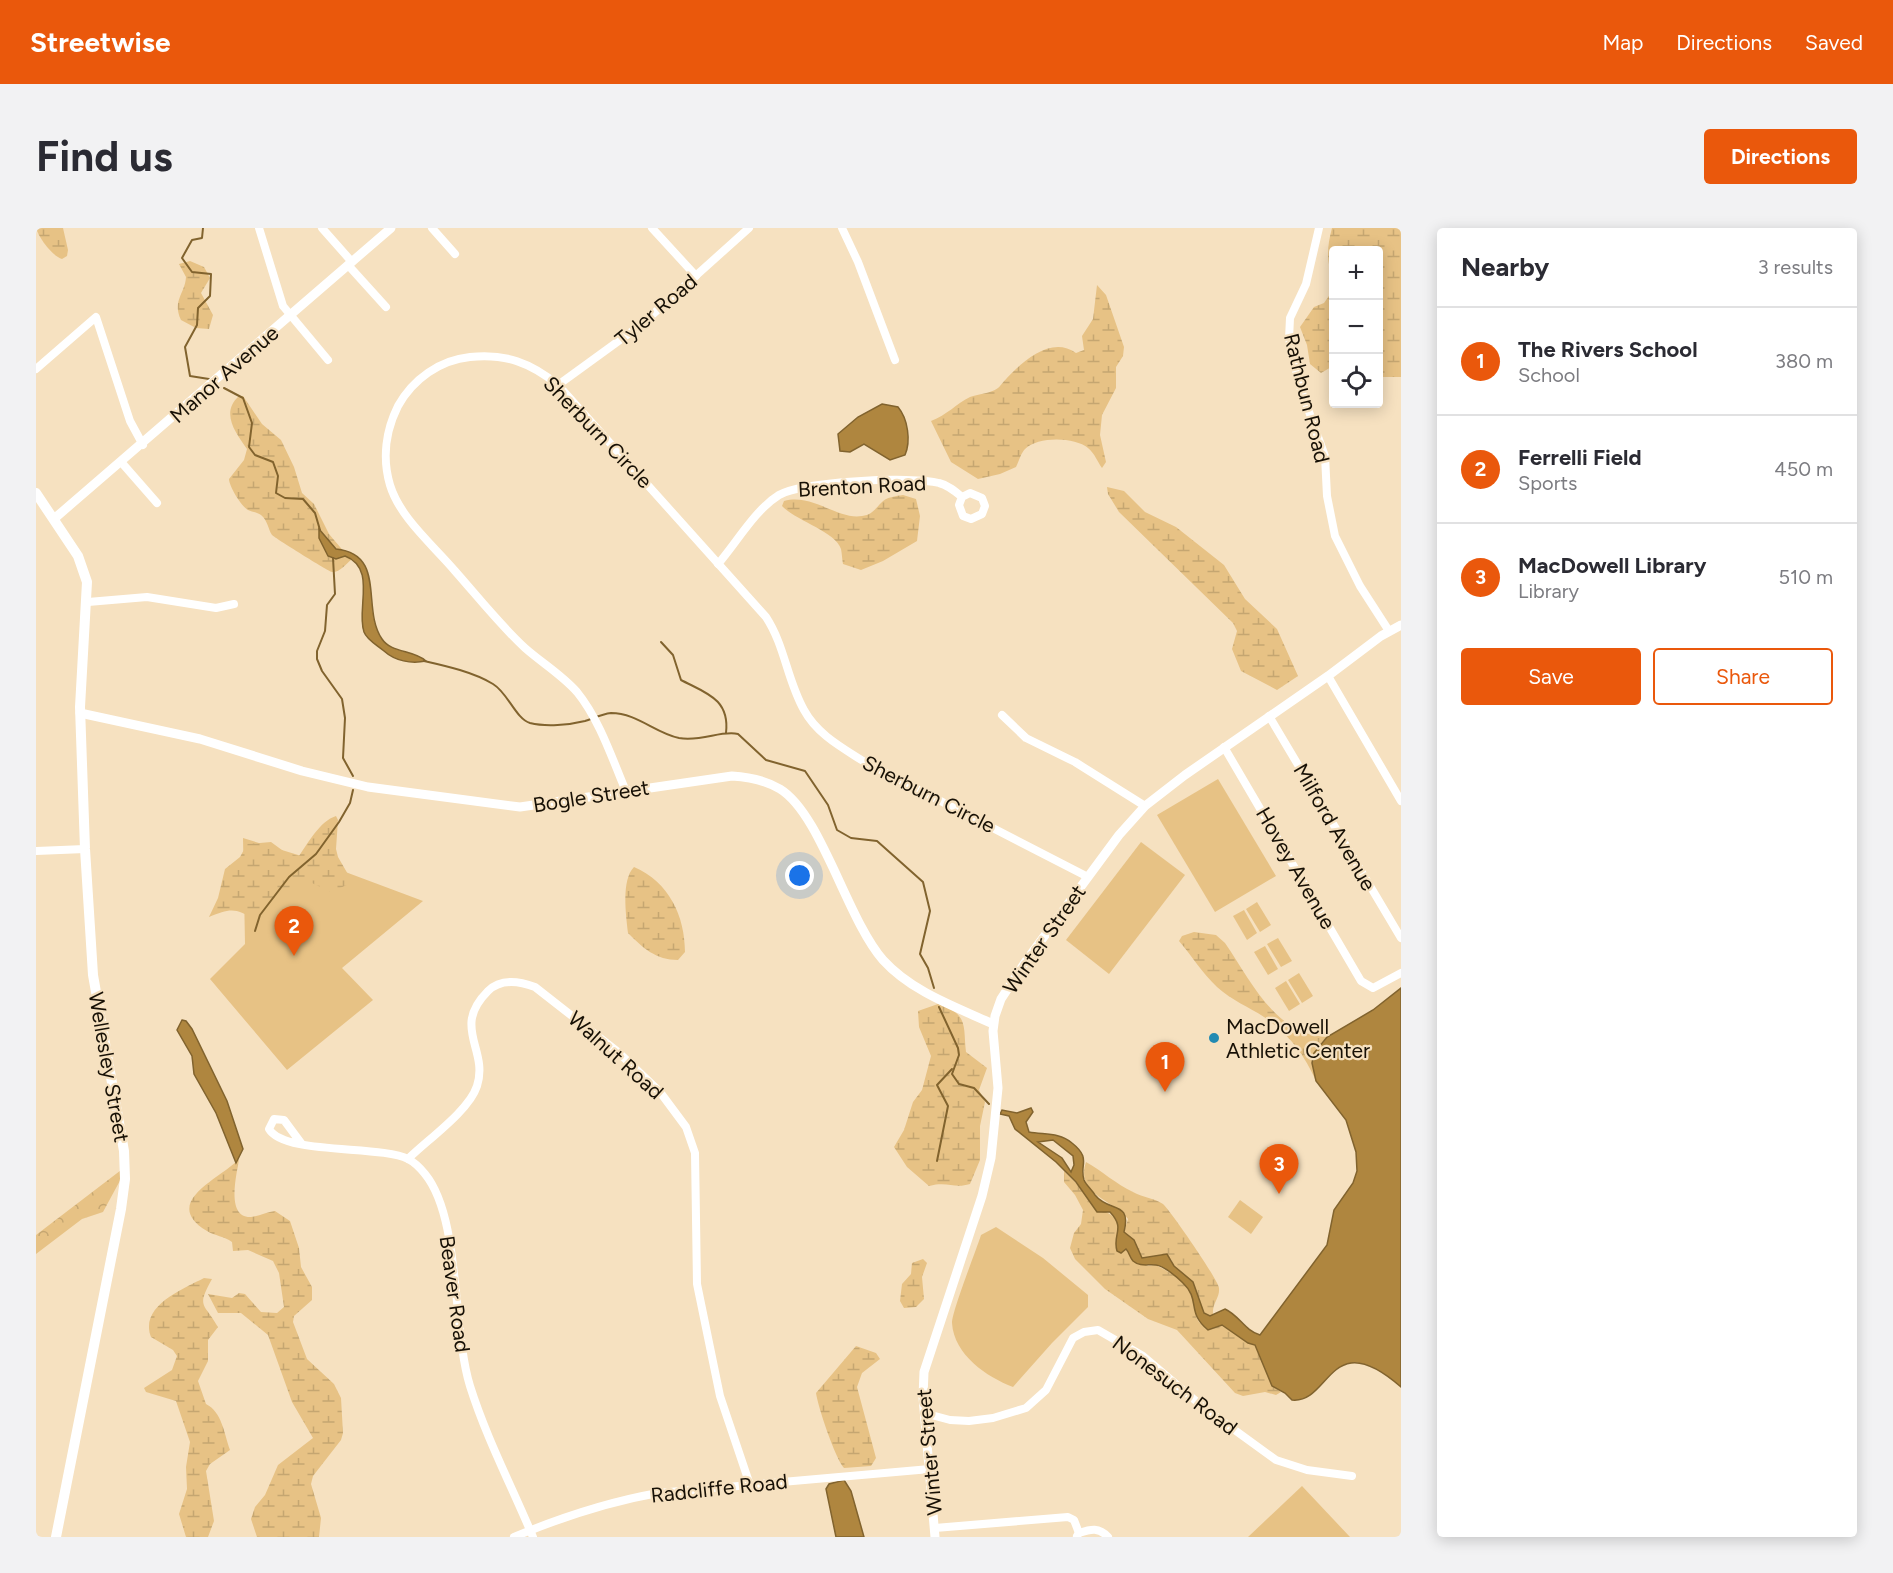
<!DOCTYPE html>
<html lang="en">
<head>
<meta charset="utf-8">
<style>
  body { margin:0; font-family:Figtree,sans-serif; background:#f2f2f3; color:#2b2b33 }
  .controls { position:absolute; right:18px; top:18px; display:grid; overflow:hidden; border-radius:6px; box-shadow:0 3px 15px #0003 }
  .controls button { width:54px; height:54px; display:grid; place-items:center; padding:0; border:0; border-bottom:2px solid #e1e1e2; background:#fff; color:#2b2b33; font:30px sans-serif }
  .you { position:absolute; left:764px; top:648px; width:21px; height:21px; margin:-15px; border:4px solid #fff; border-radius:50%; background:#1a73e8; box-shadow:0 0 0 9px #1a73e833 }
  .badge { display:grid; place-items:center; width:39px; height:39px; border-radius:50%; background:#ea580c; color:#fff; font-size:20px; font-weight:700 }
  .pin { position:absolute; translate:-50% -50px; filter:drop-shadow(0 2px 3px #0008) }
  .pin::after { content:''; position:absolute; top:32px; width:21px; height:18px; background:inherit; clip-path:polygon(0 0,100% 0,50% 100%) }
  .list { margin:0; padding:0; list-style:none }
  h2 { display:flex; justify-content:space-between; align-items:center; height:78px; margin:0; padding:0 24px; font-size:26px }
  h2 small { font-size:20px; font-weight:400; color:#7c7c81 }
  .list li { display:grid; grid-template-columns:39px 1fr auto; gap:18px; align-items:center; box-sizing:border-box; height:108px; padding:0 24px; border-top:2px solid #e1e1e2 }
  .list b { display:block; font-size:22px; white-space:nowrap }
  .list p { margin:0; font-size:20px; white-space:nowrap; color:#7c7c81 }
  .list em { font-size:20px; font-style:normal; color:#7c7c81 }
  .actions { display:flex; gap:12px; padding:18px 24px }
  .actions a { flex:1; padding:14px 0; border:2px solid #ea580c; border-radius:6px; text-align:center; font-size:21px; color:#ea580c }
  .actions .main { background:#ea580c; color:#fff }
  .icon { flex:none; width:33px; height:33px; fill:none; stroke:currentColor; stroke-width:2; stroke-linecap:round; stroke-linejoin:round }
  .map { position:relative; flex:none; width:1365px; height:1309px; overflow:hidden; border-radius:6px }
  header { display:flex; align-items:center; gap:36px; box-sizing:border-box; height:84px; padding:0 30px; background:#ea580c; color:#fff }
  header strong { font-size:28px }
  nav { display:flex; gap:33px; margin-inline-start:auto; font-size:21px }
  .intro { display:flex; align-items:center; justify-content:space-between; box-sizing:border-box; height:144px; padding:0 36px }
  h1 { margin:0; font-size:42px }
  .button { padding:15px 27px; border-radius:6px; background:#ea580c; color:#fff; font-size:21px; font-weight:700 }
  main { display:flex; gap:36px; padding:0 36px }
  aside { flex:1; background:#fff; border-radius:6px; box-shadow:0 3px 15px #0003 }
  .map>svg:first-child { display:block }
</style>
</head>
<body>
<header>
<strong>Streetwise</strong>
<nav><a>Map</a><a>Directions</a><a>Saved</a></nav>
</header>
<div class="intro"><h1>Find us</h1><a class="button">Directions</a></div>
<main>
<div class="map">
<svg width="1365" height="1309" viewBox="0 0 1365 1309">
  <defs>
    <pattern id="wetland-marsh" width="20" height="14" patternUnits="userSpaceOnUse" patternTransform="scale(1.5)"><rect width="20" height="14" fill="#e7c285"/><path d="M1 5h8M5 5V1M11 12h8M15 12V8" fill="none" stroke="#c5a671"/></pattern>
    <pattern id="park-crowns" width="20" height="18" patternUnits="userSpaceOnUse" patternTransform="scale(1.5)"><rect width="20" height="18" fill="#e7c285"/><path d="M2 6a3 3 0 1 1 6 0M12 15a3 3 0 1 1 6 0" fill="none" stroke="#c5a671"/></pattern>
  </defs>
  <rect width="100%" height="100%" fill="#f6e1c0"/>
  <g fill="#e7c285">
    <polygon points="1182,551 1240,648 1179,684 1121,587"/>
    <polygon points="207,610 272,630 387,673 306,740 337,772 251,842 174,751 209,716"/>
    <polygon points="1105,614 1149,647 1073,746 1030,712"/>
    <polygon points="1221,674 1235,697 1224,704 1210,681"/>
    <polygon points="1208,682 1221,705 1211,712 1197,688"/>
    <polygon points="1242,710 1256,733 1245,739 1231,716"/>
    <polygon points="1229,718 1242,741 1232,747 1218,724"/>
    <polygon points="1263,745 1277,768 1266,775 1252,752"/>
    <polygon points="1250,753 1264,776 1253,783 1239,760"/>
    <polygon points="1204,972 1227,989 1215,1006 1192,989"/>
    <path d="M960 999 1007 1030 1052 1067V1079L1016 1115 977 1159C951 1149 918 1127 916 1095 916 1083 940 1023 945 1007Z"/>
    <polygon points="1266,1258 1314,1309 1212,1309"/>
  </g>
  <g fill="url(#wetland-marsh)">
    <path d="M0 0H27L32 22 31 28 26 31C16 28 3 10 0 0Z"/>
    <path d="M1296 0H1365V149H1343L1342 22H1298L1297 51C1290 32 1291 19 1296 0Z"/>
    <path d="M154 33 168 39 174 50 165 65 177 87 173 101 160 100 145 92C136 72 149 66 150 49L143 36Z"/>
    <path d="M1061 57 1070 67 1088 119 1087 128 1080 139V160L1066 187 1064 207 1070 234 1066 240C1061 233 1059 226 1052 220 1039 209 1002 208 989 221 985 225 983 233 980 239L964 246 942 251 915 234 895 193C911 187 920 176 934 169 942 166 959 165 964 158 980 139 1013 105 1040 125L1048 122 1046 108 1057 91Z"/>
    <polygon points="1297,62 1297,138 1285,145 1274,136 1271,117 1264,99 1278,79 1288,75"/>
    <path d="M203 168H207L226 196 245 212 258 239 266 265 278 276 293 306 315 332C310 336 303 345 296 344 292 343 239 310 236 307 232 301 232 293 225 287 221 284 216 284 212 282 205 278 193 258 193 251L208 232 211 221C200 205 184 185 203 168Z"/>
    <polygon points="1071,259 1088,263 1109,284 1140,299 1188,337 1209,371 1241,401 1262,448 1241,462 1205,443 1196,421 1201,403 1197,395 1083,284 1072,266"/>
    <path d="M867 267 880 271 884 288 881 313 847 333 825 342 807 336C806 331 806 326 805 321 799 303 760 293 746 278L748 273C777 265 801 292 826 288 836 287 839 281 845 275 850 269 860 268 867 267Z"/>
    <path d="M300 588 302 592 300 621 302 629 313 648V656L295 664 276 655 257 657 235 681 218 692C200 679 193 681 173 689L182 670 189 641 204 629 211 616 235 614 250 625 263 628C272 615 284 593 300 588Z"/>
    <path d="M598 639C633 654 649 688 649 724L642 732C620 732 607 720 592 705 590 687 585 652 598 639Z"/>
    <path d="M1158 704 1180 707 1189 715C1216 754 1239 807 1291 809 1276 823 1275 834 1280 853 1268 826 1253 806 1228 789 1213 779 1195 772 1181 759 1166 745 1156 728 1143 713L1146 708Z"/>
    <path d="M902 776C933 786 927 798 930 824L951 840 943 862 949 874 944 898V932L934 956C918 961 912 953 893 958L871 939 858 919 868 902 877 874 886 862 895 828 883 799 882 783Z"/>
    <path d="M203 931C201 946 189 990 215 989 223 988 231 984 239 983L254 993 263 1020 265 1039 276 1059V1072L258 1088 257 1094 271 1131 298 1156 305 1170 307 1205 305 1212 277 1248 275 1256 285 1290 283 1309H221L215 1291 219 1279 229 1267 242 1237 277 1210 256 1174 232 1107 205 1085H182L172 1066 196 1070 203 1065 209 1066 225 1084 241 1085 248 1079 243 1045 237 1033 212 1022 197 1023 196 1014C188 1008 179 1008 171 1003 123 974 186 950 203 931Z"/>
    <path d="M1050 934C1066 943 1080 956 1097 964 1106 969 1118 970 1127 976 1134 982 1183 1053 1183 1060 1184 1070 1176 1075 1177 1086L1174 1088 1168 1085 1157 1054 1138 1038 1135 1031 1106 1030 1098 1012 1088 1004 1092 991C1077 971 1039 967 1050 934Z"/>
    <path d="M1028 943 1045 960 1057 979C1086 988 1082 995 1087 1021L1093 1023 1096 1032 1112 1038 1120 1037C1134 1045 1156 1055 1159 1074 1161 1090 1157 1090 1172 1102L1186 1097 1212 1115 1220 1117 1236 1158 1245 1164 1240 1167 1229 1164 1207 1168 1199 1165 1141 1102 1112 1091 1069 1061 1039 1031 1034 1020 1038 1005 1045 996 1047 982 1039 967 1028 954Z"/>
    <polygon points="887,1031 891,1035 886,1049 888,1071 880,1079 868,1080 864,1073 866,1056 875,1046 876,1035"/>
    <path d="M168 1050 176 1051C160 1080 168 1074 182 1099L172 1112V1133L162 1153 170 1176C186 1184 188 1205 194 1222L174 1236 170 1243 178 1293 172 1309H150L143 1286 151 1261 150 1239 154 1214 140 1173 110 1164 108 1160 136 1142 141 1128 137 1122 115 1109C103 1078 147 1061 168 1050Z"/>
    <path d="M820 1118 840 1125 844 1131 826 1145 821 1159 840 1230 835 1238 808 1240C799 1230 782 1179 780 1165Z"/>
  </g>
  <polygon fill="url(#park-crowns)" points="93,936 67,984 46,991 0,1026 0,1007"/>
  <g fill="#af863f" stroke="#81632e" stroke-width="1.5" fill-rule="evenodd">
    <path d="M846 176 862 179C872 191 875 213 869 227L854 232 828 216 814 224 804 223 802 206 822 189Z"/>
    <path d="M283 301 300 321C351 326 325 381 346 411 355 425 378 422 390 433 375 436 359 433 348 423 341 417 331 412 328 404 320 381 341 340 309 328L300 331 292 328 283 310Z"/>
    <path d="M1365 760V1159C1293 1096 1295 1176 1256 1172L1249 1165 1236 1158 1219 1117 1212 1115 1186 1097 1172 1102C1150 1084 1165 1072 1147 1055 1141 1049 1128 1038 1120 1037 1112 1036 1104 1039 1097 1033 1094 1030 1093 1024 1090 1021L1085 1025 1081 1023C1076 1006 1090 1001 1074 984H1061L1040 954 1020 934 979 901 973 888 964 886 966 882 981 885 995 880 997 884 990 894 993 904C1008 907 1023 904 1036 915 1056 931 1043 936 1048 952 1050 957 1056 962 1059 967 1073 985 1096 972 1088 1004L1098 1012 1106 1030 1131 1026 1138 1038 1157 1054 1168 1085 1174 1088 1189 1081C1204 1088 1208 1102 1224 1107L1291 1017 1298 982 1317 955 1321 943 1320 924 1310 892 1280 853 1276 835 1278 825 1291 809 1337 782ZM1017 912 1037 928 1038 937 1035 944 1026 930 1002 914Z"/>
    <polygon points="146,792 150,793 156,801 191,873 207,921 200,935 180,885 158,846 156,828 141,802"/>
    <polygon points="808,1252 815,1263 828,1309 800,1309 790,1261 793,1256"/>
  </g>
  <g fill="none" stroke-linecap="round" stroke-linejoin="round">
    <g stroke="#81632e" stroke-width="2">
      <polyline points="167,0 166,10 156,12 146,30 156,44 175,46 174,68 162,80 161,97 149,119 154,148 173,151"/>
      <polyline points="188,160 207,170 216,195 213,219 219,227 237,234 242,248 240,265 249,270 267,271 279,285 284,302"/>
      <polyline points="297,330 299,366 291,377 289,403 281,423 281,431 286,443 306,471 309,490 307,530 317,548"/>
      <path d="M625 414 637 427 645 452C670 465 694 471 690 505"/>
      <path d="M388 433C410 438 437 444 457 456 472 465 480 491 494 495 510 499 533 497 549 493 558 490 566 486 575 485 601 485 619 505 643 510 666 514 685 502 702 506L730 532 769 543 792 577 801 602 815 610 841 613 887 654 894 683 884 726 892 740 898 760"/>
      <polyline points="219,703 224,687 253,649 280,626 303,594 314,575 317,562"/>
      <polyline points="903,779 922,820 923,827 916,846 923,856 938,860 953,876"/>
      <polyline points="901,933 912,878 901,857 916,841"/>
    </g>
    <g stroke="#fff" stroke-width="8">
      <polyline points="223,0 247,78 292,132"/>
      <polyline points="286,0 316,34"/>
      <polyline points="396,0 419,26"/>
      <polyline points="616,0 660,48"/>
      <polyline points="806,0 822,34 859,132"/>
      <polyline points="1283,0 1270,56 1254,90 1253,111 1263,156 1289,228 1291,268 1299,308 1324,358 1353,403"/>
      <polyline points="312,37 350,79"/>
      <polyline points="0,141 60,89 94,193 107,217"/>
      <polyline points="522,157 606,96 713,0"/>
      <polyline points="86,235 121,275"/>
      <path d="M682 336C701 314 719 282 743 267 766 253 876 248 903 255 912 257 919 263 926 269L923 277 927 288 935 291 946 286 949 278 946 270 934 265 926 269"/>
      <polyline points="52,374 111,369 180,380 198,376"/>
      <polyline points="1292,448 1365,573"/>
      <polyline points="966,487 990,510 1039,534 1109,578"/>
      <polyline points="1233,488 1365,710"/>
      <polyline points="1188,519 1325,753 1337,760 1365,745"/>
      <path d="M589 561C576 530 563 491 541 464 526 447 506 435 489 420 464 397 442 369 419 343 397 317 364 290 354 257 346 230 350 202 362 178 377 151 404 132 434 129 469 125 495 135 522 157L730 389C749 418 751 452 768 482 781 506 805 519 827 533L1052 649"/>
      <polyline points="0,623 49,621"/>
      <path d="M265 915 248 892 238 891 233 901C248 927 345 917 372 931 378 934 385 941 389 946 425 990 416 1100 434 1158 450 1209 476 1259 497 1309"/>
      <path d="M372 931C391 912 433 883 441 858 453 821 415 800 452 763 465 750 483 753 499 759L582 824 624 864 650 899 659 925 661 1056 684 1168 714 1257"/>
      <polyline points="888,1185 914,1192 933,1193 957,1190 990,1180 1010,1162 1037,1110 1048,1104 1062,1102 1107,1128 1167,1179 1240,1232 1271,1242 1316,1248"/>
      <polyline points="899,1300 1032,1289 1038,1292 1043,1305"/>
      <path d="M1041 1308 1043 1305C1055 1301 1063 1299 1072 1309"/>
      <path d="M478 1309C526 1289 571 1274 622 1265L894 1241"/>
    </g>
    <g stroke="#fff" stroke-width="9">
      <polyline points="19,290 355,0"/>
      <path d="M44 485 164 511 266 543 332 559 484 579 696 548C713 549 729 552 744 561 785 586 811 691 847 732 876 764 920 779 957 796"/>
      <polyline points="899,1309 887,1169 888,1144 946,968 955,930 962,860 957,803 959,788 965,771 990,733 1083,607 1109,578 1149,547 1292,448 1345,408 1365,397"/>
    </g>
    <polyline stroke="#fff" stroke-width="10" points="0,265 42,328 51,354 44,479 49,621 57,747 88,923 89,951 85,981 20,1309"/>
  </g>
  <circle fill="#228ab2" stroke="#f6e1c0" stroke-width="2" cx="1178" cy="810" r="6"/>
  <g text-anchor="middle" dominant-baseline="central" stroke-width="4.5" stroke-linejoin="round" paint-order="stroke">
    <g font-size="21" fill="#171005" stroke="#f6e1c0">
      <text transform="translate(620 82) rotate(-40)">Tyler Road</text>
      <text transform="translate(188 146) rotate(-41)">Manor Avenue</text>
      <text transform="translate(1271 170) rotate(76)">Rathbun Road</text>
      <text transform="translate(562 204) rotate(46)">Sherburn Circle</text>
      <text transform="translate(826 258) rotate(-3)">Brenton Road</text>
      <text transform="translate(893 566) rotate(27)">Sherburn Circle</text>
      <text transform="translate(555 568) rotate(-9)">Bogle Street</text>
      <text transform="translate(1299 599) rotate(60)">Milford Avenue</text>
      <text transform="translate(1260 640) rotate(60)">Hovey Avenue</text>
      <text transform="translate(1008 711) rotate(-55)">Winter Street</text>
      <text transform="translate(580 827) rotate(42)">Walnut Road</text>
      <text transform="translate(73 839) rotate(80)">Wellesley Street</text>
      <text transform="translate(419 1066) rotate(82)">Beaver Road</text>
      <text transform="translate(1139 1157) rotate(37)">Nonesuch Road</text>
      <text transform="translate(893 1224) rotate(-95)">Winter Street</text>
      <text transform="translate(683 1260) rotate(-6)">Radcliffe Road</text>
    </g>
    <g font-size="21" fill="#171005" stroke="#f6e1c0" text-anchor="start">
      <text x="1190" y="798">MacDowell<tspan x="1190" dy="24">Athletic Center</tspan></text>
    </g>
  </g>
</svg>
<div class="controls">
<button>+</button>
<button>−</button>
<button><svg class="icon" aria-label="locate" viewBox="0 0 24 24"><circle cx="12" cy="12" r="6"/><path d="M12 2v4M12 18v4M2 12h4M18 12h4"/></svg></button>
</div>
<div class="you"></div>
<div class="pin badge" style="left:1129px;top:864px">1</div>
<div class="pin badge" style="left:258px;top:728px">2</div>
<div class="pin badge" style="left:1243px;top:966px">3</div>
</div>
<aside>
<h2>Nearby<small>3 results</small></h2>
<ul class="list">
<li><span class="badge">1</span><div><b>The Rivers School</b><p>School</p></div><em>380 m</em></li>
<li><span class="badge">2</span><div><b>Ferrelli Field</b><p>Sports</p></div><em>450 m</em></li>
<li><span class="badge">3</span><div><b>MacDowell Library</b><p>Library</p></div><em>510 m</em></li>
</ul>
<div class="actions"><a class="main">Save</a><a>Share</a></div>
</aside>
</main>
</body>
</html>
